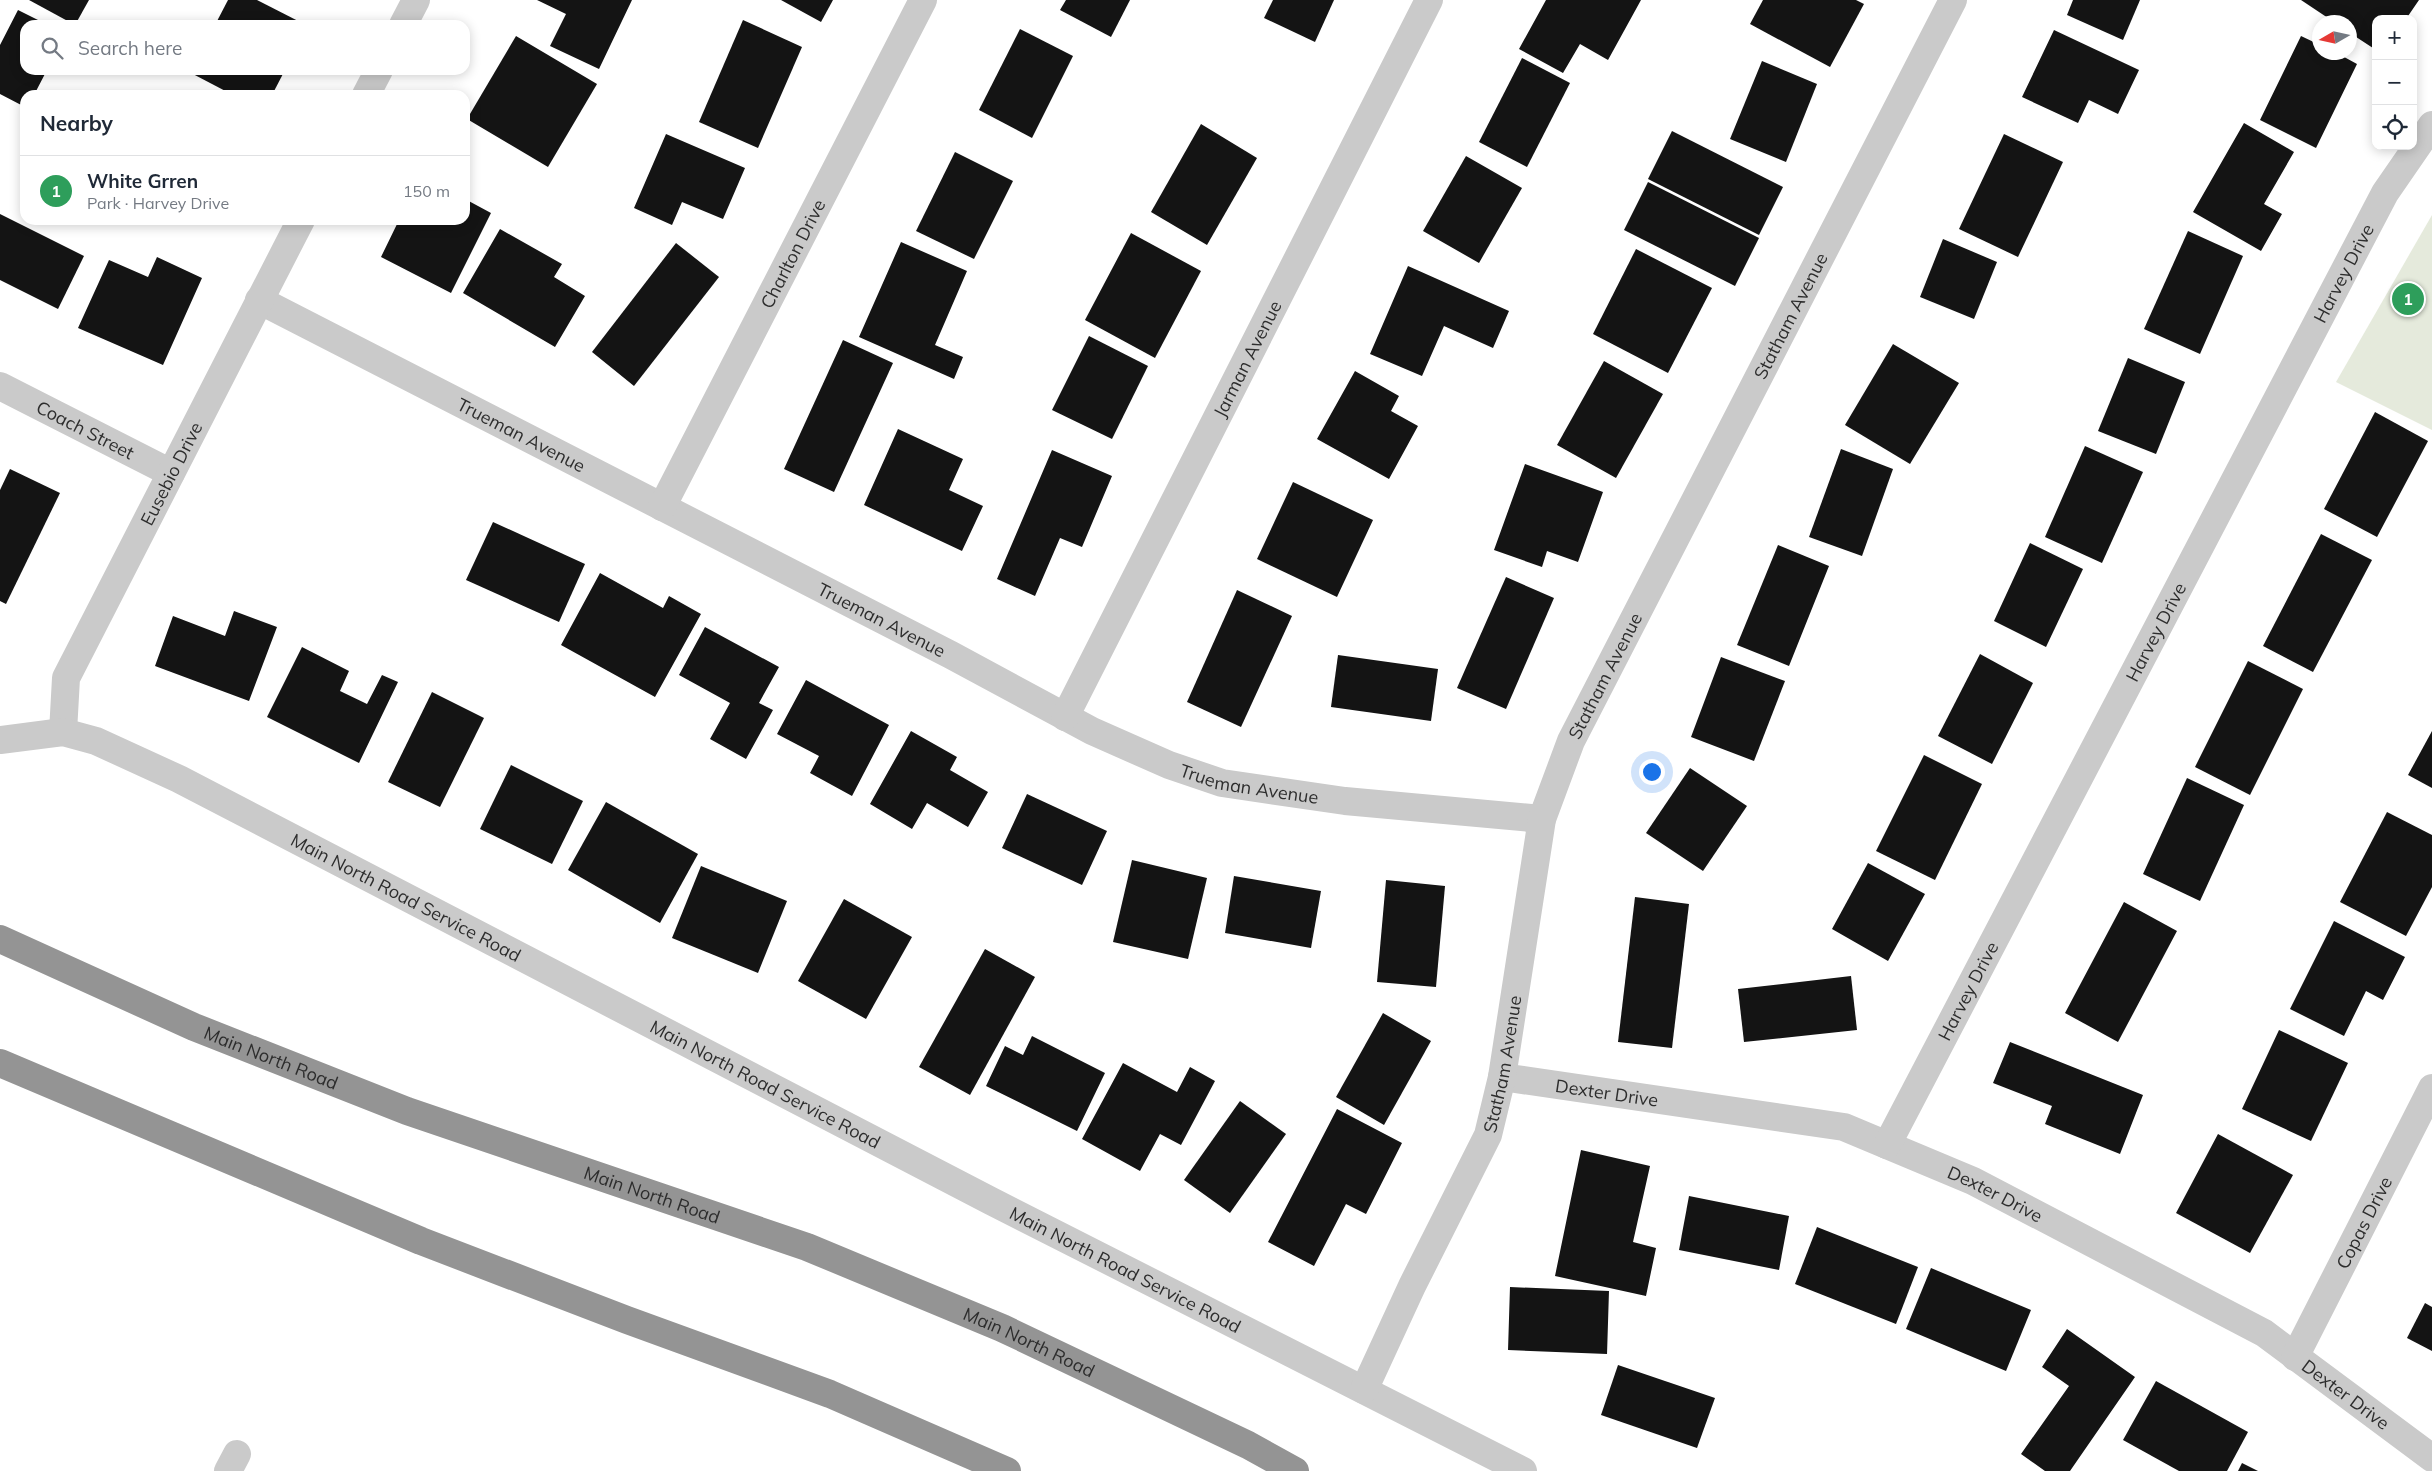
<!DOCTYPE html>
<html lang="en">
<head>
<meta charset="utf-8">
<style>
  body { margin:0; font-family:Mulish,sans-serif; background:#f6f6f7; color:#1f2937 }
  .controls { position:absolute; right:15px; top:15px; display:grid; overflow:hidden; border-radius:10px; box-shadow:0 2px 12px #0003 }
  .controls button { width:45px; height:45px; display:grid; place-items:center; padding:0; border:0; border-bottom:1px solid #e0e1e3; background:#fff; color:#1f2937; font:25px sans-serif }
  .compass { position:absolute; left:2312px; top:15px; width:45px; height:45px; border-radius:50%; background:#fff; box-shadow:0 2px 12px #0003; rotate:261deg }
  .you { position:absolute; left:1651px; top:771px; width:18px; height:18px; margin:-12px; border:4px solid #fff; border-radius:50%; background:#1a73e8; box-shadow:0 0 0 8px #1a73e833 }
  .badge { display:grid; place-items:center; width:32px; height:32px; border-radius:50%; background:#7c3aed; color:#fff; font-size:16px; font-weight:700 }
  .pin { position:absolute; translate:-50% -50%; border:2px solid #fff; box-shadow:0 1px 5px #0006 }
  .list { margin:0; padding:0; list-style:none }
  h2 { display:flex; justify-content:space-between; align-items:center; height:65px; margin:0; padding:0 20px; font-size:21px }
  h2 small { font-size:16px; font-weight:400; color:#747a83 }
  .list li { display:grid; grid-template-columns:32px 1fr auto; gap:15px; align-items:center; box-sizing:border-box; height:70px; padding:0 20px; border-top:1px solid #e0e1e3 }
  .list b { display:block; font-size:19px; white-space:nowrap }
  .list p { margin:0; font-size:16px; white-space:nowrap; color:#747a83 }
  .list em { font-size:16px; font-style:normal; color:#747a83 }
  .icon { flex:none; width:28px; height:28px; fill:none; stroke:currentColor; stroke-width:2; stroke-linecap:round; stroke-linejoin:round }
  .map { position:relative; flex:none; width:2432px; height:1471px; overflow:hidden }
  .search { position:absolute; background:#fff; box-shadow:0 2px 12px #0003; left:20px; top:20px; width:450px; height:55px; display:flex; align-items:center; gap:12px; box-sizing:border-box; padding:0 18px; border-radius:15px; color:#747a83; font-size:19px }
  .panel { position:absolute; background:#fff; box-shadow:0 2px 12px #0003; left:20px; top:90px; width:450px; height:135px; border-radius:15px }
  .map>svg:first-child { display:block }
</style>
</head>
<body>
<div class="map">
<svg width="2432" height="1471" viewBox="0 0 2432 1471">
  <rect width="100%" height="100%" fill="#fff"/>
  <polygon fill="#e5eadc" points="2432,215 2432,430 2336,382"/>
  <g fill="#141414">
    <polygon points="29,0 89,0 75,25"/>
    <polygon points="228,0 257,0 306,25 215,25"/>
    <polygon points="537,0 632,0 599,69 550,46 566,14"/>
    <polygon points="781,0 833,0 821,22"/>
    <polygon points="1066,0 1130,0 1111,37 1060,10"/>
    <polygon points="1273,0 1334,0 1315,42 1264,18"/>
    <polygon points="1546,0 1641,0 1608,60 1580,44 1563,73 1519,49"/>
    <polygon points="1763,0 1856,0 1864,4 1830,67 1750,24"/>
    <polygon points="2073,0 2140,0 2123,40 2067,15"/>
    <polygon points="2301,0 2419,0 2406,19 2376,19 2376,50 2350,33 2350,22 2334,22"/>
    <polygon points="18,10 48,25 25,25 25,70 47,70 34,95 25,95 25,107 0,94 0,45"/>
    <polygon points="743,20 802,47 758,148 699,122"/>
    <polygon points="1020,29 1073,56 1032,138 979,110"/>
    <polygon points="2054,30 2139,70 2118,114 2089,100 2078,123 2022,97"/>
    <polygon points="516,36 597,84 548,167 467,119"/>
    <polygon points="2301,36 2320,45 2320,52 2335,52 2357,64 2316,148 2260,120"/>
    <polygon points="1522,58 1570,83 1527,167 1479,142"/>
    <polygon points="1762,61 1817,84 1786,162 1730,139"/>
    <polygon points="192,70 285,70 272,95 233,95 191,73"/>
    <polygon points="2244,123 2294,152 2264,204 2282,214 2261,251 2193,212"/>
    <polygon points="1201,124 1257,158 1207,245 1151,212"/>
    <polygon points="1672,131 1783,187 1759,235 1648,179"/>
    <polygon points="666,134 745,168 723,219 682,202 672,225 634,208"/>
    <polygon points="2004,134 2063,162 2018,257 1959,229"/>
    <polygon points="955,152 1013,181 974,259 916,231"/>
    <polygon points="1466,156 1522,188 1479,263 1423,231"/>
    <polygon points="1648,182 1759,238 1735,286 1624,230"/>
    <polygon points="465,199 491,213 451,293 381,257 399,220 465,220"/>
    <polygon points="0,214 84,256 58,309 0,280"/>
    <polygon points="500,229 562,264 554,277 585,296 555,347 463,293"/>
    <polygon points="2188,231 2243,256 2200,354 2144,329"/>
    <polygon points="1131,233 1201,271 1155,358 1085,320"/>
    <polygon points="1943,239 1997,262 1974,319 1920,297"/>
    <polygon points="901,242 967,271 935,345 963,357 954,379 859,337"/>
    <polygon points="676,243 719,277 634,386 592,352"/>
    <polygon points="1636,249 1712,288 1668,373 1593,334"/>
    <polygon points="157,257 202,278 163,365 78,328 109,260 148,277"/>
    <polygon points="1408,266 1509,311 1493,348 1444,326 1422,376 1370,354"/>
    <polygon points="1089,336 1148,366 1112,439 1052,410"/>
    <polygon points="843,340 893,363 834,492 784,469"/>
    <polygon points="1893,344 1959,383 1910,464 1845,425"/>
    <polygon points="2128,358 2185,382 2156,454 2098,431"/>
    <polygon points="1604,361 1663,394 1616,478 1557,445"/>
    <polygon points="1355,371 1399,396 1391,411 1418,426 1389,479 1317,439"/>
    <polygon points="2375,412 2428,441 2377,537 2324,509"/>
    <polygon points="898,429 963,459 949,490 983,506 962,551 864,505"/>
    <polygon points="2085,446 2143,472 2102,563 2045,537"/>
    <polygon points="1841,449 1893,469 1862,556 1809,537"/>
    <polygon points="1052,450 1112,476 1082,547 1060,538 1035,596 997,579"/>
    <polygon points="1525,464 1603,492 1578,562 1547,551 1542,567 1494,550"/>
    <polygon points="10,469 60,493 6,604 0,601 0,490"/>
    <polygon points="1293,482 1373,520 1337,597 1257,559"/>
    <polygon points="493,522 585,564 559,622 466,580"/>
    <polygon points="2321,534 2372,560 2313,672 2263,646"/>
    <polygon points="2030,543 2083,569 2046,647 1994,621"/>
    <polygon points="1778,545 1829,566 1789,666 1737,645"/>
    <polygon points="600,573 663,608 669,596 701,614 655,697 561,645"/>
    <polygon points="1506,577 1554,598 1506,709 1457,688"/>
    <polygon points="1237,590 1292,616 1241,727 1187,702"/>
    <polygon points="234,611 277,627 249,701 155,666 173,616 225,636"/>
    <polygon points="705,627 779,667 759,703 773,710 746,759 710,739 730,703 679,675"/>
    <polygon points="302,647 349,671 340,691 367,704 382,675 398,682 359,763 267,717"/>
    <polygon points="1980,654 2033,683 1992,764 1938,736"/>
    <polygon points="1338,655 1438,669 1431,721 1331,707"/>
    <polygon points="1721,657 1785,681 1754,761 1691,737"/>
    <polygon points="2248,661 2303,689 2250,795 2195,767"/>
    <polygon points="806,680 889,725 852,796 810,773 819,756 777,734"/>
    <polygon points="432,692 484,718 440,807 388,782"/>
    <polygon points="911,731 957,757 950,770 988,792 968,827 927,803 912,829 870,804"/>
    <polygon points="2432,731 2432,788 2408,775"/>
    <polygon points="1924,755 1982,784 1935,880 1876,851"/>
    <polygon points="511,765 583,801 552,864 480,829"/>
    <polygon points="1690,768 1747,806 1703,871 1646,833"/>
    <polygon points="2187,778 2244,805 2200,901 2143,874"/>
    <polygon points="1027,794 1107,831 1082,885 1002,848"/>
    <polygon points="606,802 698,854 660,923 568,870"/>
    <polygon points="2387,812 2432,835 2432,887 2406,936 2340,902"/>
    <polygon points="1132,860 1207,878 1188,959 1113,942"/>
    <polygon points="1868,863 1925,894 1888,961 1832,929"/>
    <polygon points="701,866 787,901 758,973 672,938"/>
    <polygon points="1234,876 1321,891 1311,948 1225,933"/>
    <polygon points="1386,880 1445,886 1436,987 1377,982"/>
    <polygon points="1635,897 1689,904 1672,1048 1618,1042"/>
    <polygon points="844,899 912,937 866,1019 798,981"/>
    <polygon points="2124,902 2177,931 2118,1042 2065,1013"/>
    <polygon points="2334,921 2405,957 2383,1000 2366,991 2344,1036 2290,1009"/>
    <polygon points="985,949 1035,977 970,1095 919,1067"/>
    <polygon points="1851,976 1857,1030 1744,1042 1738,989"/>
    <polygon points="1383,1013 1431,1041 1384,1125 1336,1097"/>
    <polygon points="2279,1030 2348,1063 2311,1141 2242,1109"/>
    <polygon points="1032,1036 1105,1073 1077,1131 986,1086 1005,1046 1023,1055"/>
    <polygon points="2010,1042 2143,1095 2120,1154 2045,1124 2052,1106 1993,1083"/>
    <polygon points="1123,1063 1177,1092 1190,1067 1215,1081 1181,1145 1160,1134 1140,1171 1082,1139"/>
    <polygon points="1240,1101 1286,1134 1230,1213 1184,1180"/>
    <polygon points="1337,1109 1402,1143 1366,1214 1346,1204 1314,1266 1268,1242"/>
    <polygon points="2218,1134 2293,1175 2250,1253 2176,1213"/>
    <polygon points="1581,1150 1650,1166 1633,1242 1656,1248 1646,1296 1555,1276"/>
    <polygon points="1689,1196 1789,1216 1779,1270 1679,1250"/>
    <polygon points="1817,1227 1918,1267 1896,1324 1795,1284"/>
    <polygon points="1931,1268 2031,1310 2006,1371 1906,1329"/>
    <polygon points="1510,1287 1609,1291 1607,1354 1508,1350"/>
    <polygon points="2425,1303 2432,1307 2432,1351 2407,1338"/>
    <polygon points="2067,1329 2135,1377 2070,1471 2045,1471 2021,1454 2069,1386 2042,1367"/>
    <polygon points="1618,1365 1715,1398 1697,1448 1601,1415"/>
    <polygon points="2156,1381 2248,1432 2227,1471 2179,1471 2123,1440"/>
    <polygon points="2242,1463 2258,1471 2238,1471"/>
  </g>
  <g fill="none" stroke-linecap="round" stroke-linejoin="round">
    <g stroke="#cacaca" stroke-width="28">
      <polyline points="403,25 416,0"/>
      <polyline points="366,95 379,70"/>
      <path id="s1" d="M259 300 951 655 1092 731 1169 765 1222 783 1345 801 1542 819"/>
      <path id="s2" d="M0 386 171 473"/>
      <path id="s3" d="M662 507 923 0"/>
      <path id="s4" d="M1065 717 1429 0"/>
      <path id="s5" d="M63 732 66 678 301 220"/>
      <path id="s6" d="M0 740 63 732 96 741 179 779 991 1201 1523 1471"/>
      <path id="s7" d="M1502 1077 1844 1127 1973 1181 2264 1333 2432 1458"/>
      <path id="s8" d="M1887 1145 2385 193 2432 125"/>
      <path id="s9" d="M2295 1357 2432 1088"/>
      <path id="s10" d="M1364 1390 1412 1286 1488 1135 1502 1077 1542 819 1571 741 1953 0"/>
      <polyline points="228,1471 237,1454"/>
    </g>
    <g stroke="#949494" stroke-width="28">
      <path id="s11" d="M0 939 194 1027 407 1111 807 1247 1002 1328 1248 1445 1295 1471"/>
      <polyline points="0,1063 421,1241 627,1320 830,1394 1007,1471"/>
    </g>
  </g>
  <g text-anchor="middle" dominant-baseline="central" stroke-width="5" stroke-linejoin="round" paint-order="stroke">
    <g font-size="18" fill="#2d2d2d" stroke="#fff">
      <text stroke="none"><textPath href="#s3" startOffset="285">Charlton Drive</textPath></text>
      <text stroke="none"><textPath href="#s8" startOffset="984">Harvey Drive</textPath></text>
      <text stroke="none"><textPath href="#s10" startOffset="1166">Statham Avenue</textPath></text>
      <text stroke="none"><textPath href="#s4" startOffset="402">Jarman Avenue</textPath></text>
      <text stroke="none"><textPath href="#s2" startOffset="96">Coach Street</textPath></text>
      <text stroke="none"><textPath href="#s1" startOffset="295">Trueman Avenue</textPath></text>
      <text stroke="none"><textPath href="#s5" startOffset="284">Eusebio Drive</textPath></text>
      <text stroke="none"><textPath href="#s1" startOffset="700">Trueman Avenue</textPath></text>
      <text stroke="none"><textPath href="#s8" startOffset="579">Harvey Drive</textPath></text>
      <text stroke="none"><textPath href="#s10" startOffset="761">Statham Avenue</textPath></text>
      <text stroke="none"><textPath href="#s1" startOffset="1105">Trueman Avenue</textPath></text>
      <text stroke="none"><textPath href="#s6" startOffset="445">Main North Road Service Road</textPath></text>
      <text stroke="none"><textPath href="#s8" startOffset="174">Harvey Drive</textPath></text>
      <text stroke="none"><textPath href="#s11" startOffset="296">Main North Road</textPath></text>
      <text stroke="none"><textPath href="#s10" startOffset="356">Statham Avenue</textPath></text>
      <text stroke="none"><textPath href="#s6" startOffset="850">Main North Road Service Road</textPath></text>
      <text stroke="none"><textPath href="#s7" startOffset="106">Dexter Drive</textPath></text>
      <text stroke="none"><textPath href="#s11" startOffset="701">Main North Road</textPath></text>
      <text stroke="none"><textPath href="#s7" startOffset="511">Dexter Drive</textPath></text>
      <text stroke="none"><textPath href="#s9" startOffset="151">Copas Drive</textPath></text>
      <text stroke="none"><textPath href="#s6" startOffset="1255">Main North Road Service Road</textPath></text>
      <text stroke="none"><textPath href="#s11" startOffset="1106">Main North Road</textPath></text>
      <text stroke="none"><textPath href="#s7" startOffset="916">Dexter Drive</textPath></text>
    </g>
  </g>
</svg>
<div class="controls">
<button>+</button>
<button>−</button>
<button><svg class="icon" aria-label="locate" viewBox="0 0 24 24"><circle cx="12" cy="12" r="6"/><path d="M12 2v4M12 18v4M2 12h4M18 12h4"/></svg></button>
</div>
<svg class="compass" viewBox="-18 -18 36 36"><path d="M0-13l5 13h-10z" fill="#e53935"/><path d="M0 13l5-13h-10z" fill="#747a83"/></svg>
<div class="you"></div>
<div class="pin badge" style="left:2408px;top:299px;background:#2e9e5b">1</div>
<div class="search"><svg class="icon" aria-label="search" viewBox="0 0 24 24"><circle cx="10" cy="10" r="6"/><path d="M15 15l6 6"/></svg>Search here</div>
<section class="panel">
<h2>Nearby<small></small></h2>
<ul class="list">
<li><span class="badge" style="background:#2e9e5b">1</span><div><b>White Grren</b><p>Park · Harvey Drive</p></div><em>150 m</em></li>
</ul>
</section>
</div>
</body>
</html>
